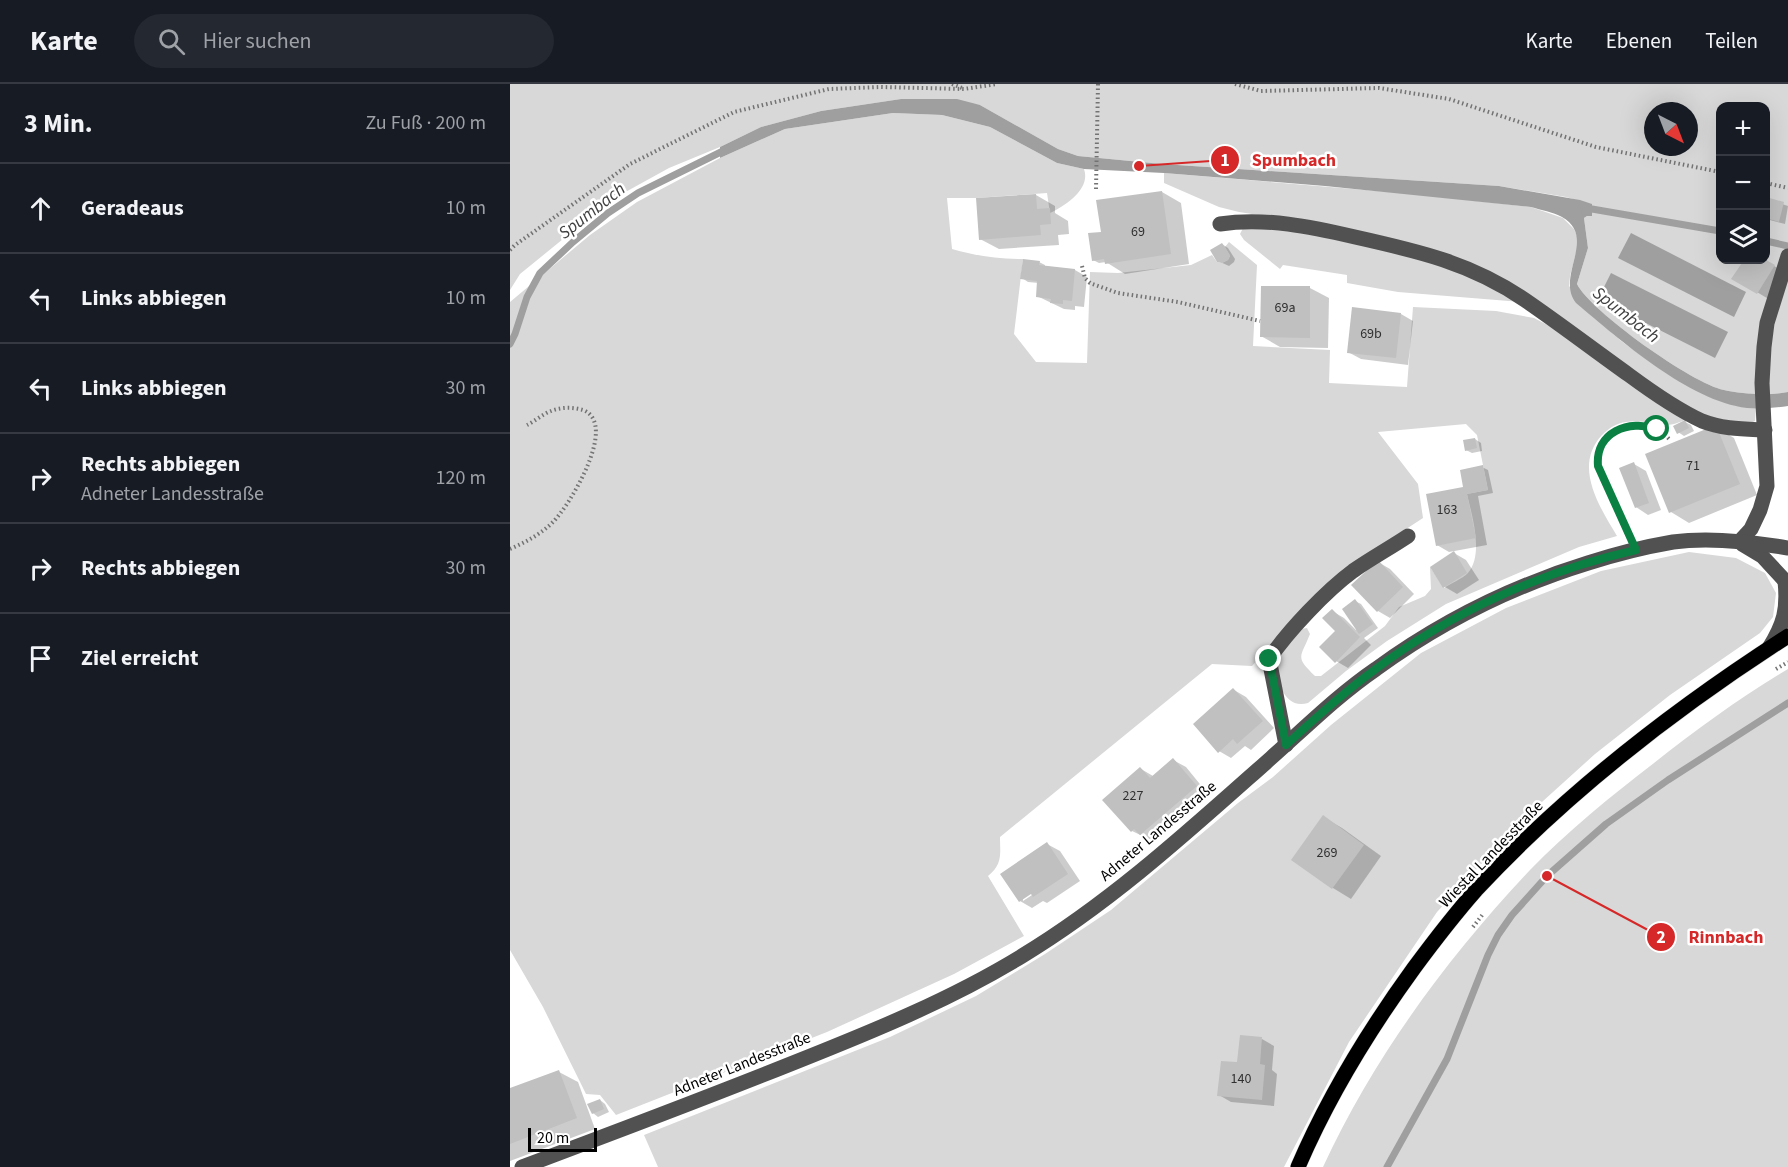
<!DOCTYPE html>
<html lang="de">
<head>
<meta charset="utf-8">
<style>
  body { margin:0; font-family:"Source Sans 3",sans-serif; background:#242831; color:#f1f3f6 }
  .controls { position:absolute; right:18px; top:18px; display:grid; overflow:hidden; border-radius:12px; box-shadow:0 6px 24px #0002 }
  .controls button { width:54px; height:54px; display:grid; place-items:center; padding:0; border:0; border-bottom:2px solid #363941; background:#171b24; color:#f1f3f6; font:30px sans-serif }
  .compass { position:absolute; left:1134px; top:18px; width:54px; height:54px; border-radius:50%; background:#171b24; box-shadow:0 6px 24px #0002; rotate:138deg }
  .scale { position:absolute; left:18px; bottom:15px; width:69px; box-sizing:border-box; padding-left:6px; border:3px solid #000; border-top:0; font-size:16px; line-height:21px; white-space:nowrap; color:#000; -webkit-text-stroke:4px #fff; paint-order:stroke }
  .stop { position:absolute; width:18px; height:18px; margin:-14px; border:4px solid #0b8043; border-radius:50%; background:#fff }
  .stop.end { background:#0b8043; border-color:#fff; box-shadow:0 2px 6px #0008 }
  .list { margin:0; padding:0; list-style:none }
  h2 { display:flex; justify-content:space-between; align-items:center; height:78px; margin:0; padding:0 24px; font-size:26px }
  h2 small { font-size:20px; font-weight:400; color:#9ea1a6 }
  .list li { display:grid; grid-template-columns:39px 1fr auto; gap:18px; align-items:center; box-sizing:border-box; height:90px; padding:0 24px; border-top:2px solid #363941 }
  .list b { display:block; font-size:22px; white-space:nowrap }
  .list p { margin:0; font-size:20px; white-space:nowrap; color:#9ea1a6 }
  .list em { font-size:20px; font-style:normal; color:#9ea1a6 }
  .icon { flex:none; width:33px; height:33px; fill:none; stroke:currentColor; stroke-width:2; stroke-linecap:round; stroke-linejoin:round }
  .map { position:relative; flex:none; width:1278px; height:1083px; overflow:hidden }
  header { display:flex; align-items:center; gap:36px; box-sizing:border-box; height:84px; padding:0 30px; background:#171b24; border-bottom:2px solid #363941 }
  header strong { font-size:28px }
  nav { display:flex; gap:33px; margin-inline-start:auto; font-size:21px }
  .search { width:420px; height:54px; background:#242831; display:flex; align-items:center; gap:15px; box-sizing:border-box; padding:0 21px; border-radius:33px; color:#9ea1a6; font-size:22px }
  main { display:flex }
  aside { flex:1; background:#171b24 }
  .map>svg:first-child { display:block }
</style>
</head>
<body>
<header>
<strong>Karte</strong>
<div class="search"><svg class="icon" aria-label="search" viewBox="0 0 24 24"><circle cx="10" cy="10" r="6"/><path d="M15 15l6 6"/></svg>Hier suchen</div>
<nav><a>Karte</a><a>Ebenen</a><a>Teilen</a></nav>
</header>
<main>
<aside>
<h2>3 Min.<small>Zu Fuß · 200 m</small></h2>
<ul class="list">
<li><svg class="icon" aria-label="ahead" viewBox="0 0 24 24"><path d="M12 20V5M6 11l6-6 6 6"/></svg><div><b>Geradeaus</b></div><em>10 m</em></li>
<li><svg class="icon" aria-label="left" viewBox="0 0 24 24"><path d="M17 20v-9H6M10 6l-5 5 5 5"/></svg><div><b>Links abbiegen</b></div><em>10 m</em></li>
<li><svg class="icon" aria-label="left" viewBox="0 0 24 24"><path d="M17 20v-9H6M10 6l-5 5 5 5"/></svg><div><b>Links abbiegen</b></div><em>30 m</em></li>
<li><svg class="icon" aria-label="right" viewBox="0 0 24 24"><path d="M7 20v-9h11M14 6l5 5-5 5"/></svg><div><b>Rechts abbiegen</b><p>Adneter Landesstraße</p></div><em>120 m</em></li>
<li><svg class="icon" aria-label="right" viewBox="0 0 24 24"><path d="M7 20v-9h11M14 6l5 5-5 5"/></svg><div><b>Rechts abbiegen</b></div><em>30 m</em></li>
<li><svg class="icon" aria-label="arrive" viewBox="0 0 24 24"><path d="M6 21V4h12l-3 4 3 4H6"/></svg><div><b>Ziel erreicht</b></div></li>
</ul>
</aside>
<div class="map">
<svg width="1278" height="1083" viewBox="0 0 1278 1083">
  <rect width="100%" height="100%" fill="#fff"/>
  <g fill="#d8d8d8" fill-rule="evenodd">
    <path d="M0 0H1278V308C1258 312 1233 310 1214 306 1183 300 1080 227 1067 200L1078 164 1074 134 1077 132H1082L1081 120 1056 113 989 102 652 80 568 72 548 65 470 21 391 15 311 27 251 43 210 63 159 84 101 116 10 190 0 206ZM1210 22H1256V176H1210ZM1143 27H1179V63H1143Z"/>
    <path d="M383 29 432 31 480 43 547 79 574 85C581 105 556 121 540 129L537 109 466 114H437L442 165C467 172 487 175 513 175L504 250 526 278 577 279 580 188 608 189 681 181 702 171 707 178 712 179 718 176 720 172 715 163 719 158 747 181 743 262 820 266 819 299 897 303 903 223 986 227 1024 234 1047 246 1175 336C1149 348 1140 334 1116 338 1107 339 1099 344 1092 351 1063 382 1089 422 1107 452L1069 463 936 520 877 557 836 587 798 619C774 626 767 596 764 578L791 545 797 544 800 550C790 575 785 572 805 592H811L875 542 889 523 915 512 921 505 920 483 934 504C941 499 952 495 958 489 974 470 962 432 957 410L978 406 967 351 956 340 868 348 908 400 913 434 835 485 786 533 742 582 702 580 490 753C490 770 493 780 478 792L514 852 444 890 317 948 106 1031 90 1011 76 1010 33 923 0 866V218L80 151 127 118 210 74 275 45Z"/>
    <path d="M654 89 915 111 1021 123 1053 134 1064 145 1069 157 1060 192 1059 202C1075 219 1093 242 1110 256 1120 264 1131 271 1141 278 1172 299 1207 323 1246 324L1245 337 1239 340 1199 333 1175 321 1130 292 982 190 796 138 729 128 709 123 654 99Z"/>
    <path d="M739 141C810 151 887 160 954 189 973 198 992 209 1011 218L888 208 837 199V191L773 181 770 185 734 156 730 150 733 144Z"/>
    <polygon points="1179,468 1226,474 1255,489 1266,509 1263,533 1250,549 1160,611 1085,670 1011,737 927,828 839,958 774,1083 148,1083 134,1051 380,953 466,912 535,870 601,826 728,719 763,693 821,641 911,569 996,524 1091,487"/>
    <path d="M1278 585V1083H813C864 973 937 874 1020 786 1058 747 1101 712 1144 679 1187 645 1231 613 1278 585Z"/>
  </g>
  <g fill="#9f9f9f">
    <path d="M391 15H447L470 21 548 65 568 72 652 80 989 102 1070 116 1082 120V132H1077L1074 134 1078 164 1067 200C1080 227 1183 300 1214 306 1233 310 1258 312 1278 308V322C1265 324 1250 325 1237 324 1179 317 1110 256 1066 219 1045 192 1088 154 1052 133 1043 128 1031 126 1021 123L815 102 654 89 574 85 547 79 480 43 432 31 383 29 275 45 210 74V63L251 43 311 27Z"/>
    <polygon points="1121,149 1236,208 1224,233 1108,174"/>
    <polygon points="1101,189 1218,248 1205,274 1088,215"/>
  </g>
  <g fill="#0003" fill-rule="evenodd">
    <polygon points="652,108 671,119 679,180 615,190 596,178 589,179 583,176 592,149"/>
    <polygon points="526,111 545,122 545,129 558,137 559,150 548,151 549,161 489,165 470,155"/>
    <polygon points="1256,115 1278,122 1275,140 1256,135"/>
    <polygon points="712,160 718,164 725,175 724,178 719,182 708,177"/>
    <polygon points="1235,176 1254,176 1276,189 1260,216 1224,194"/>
    <polygon points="529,178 535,181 535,183 565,186 577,193 574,223 565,222 565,226 554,225 527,212 529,199 518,198 512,194"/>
    <polygon points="800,204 819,214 818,264 770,263 751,252"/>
    <polygon points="891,230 903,237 898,281 851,275 838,268"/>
    <polygon points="1175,338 1181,341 1184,347 1174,352 1168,348"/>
    <polygon points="1206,343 1224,354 1247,411 1179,439 1161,428"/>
    <polygon points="965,355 971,359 972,367 962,369 956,366"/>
    <polygon points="1124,380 1136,387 1151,426 1138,431 1126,423"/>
    <polygon points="972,383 978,386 983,409 968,412 977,461 939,468 927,461 958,403"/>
    <polygon points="944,469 956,476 969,496 947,510 935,503 922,484"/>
    <polygon points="868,478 880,485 904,510 880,534 868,527"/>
    <polygon points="845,517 851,520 868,544 854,554 861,561 838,584 826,577 828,547 822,527 834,534 846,546 848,545"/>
    <polygon points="724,606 736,613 764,644 741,666 735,662 721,674 709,667"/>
    <polygon points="663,676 676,683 698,710 643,757 622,747 631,685 643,692"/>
    <polygon points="813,733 832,744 871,772 841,815 823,804"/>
    <path d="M537 760 550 767 570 797 537 819 533 817 522 824 510 817ZM527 804 528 807 513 817V814Z"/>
    <polygon points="752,955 764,962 762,986 767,990 764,1022 721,1018 709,1011 729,980"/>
    <polygon points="49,988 68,998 85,1045 0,1077 0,1006"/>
    <polygon points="90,1016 95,1020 99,1028 88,1033 83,1029"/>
  </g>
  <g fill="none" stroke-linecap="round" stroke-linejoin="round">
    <g stroke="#9f9f9f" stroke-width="7">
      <polyline points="1075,127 1082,125 1210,147"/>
      <polyline points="1256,157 1278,162"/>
      <polyline points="0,260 5,250 17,213 30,189 63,158 98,129 128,109 217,65"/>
      <polyline points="877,1083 937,975 978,871 988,851 1002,831 1037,792 1096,740 1158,696 1278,619"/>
    </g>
  </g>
  <g fill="#c0c0c0">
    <polygon points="652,107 661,170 595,180 594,175 582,177 578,149 591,148 586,116"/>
    <polygon points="526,110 527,125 540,124 541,140 530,141 531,151 469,156 466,114"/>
    <polygon points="1256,113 1274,118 1269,138 1256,134"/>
    <polygon points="712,159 720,171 718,176 712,179 707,178 700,166"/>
    <polygon points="513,175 530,177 529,181 565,185 562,217 553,216 553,220 540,219 541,215 526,213 527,197 510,195"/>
    <polygon points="1234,176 1256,176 1265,181 1247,210 1221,195"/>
    <polygon points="751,202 800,202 800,254 750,253"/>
    <polygon points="842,223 891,229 886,274 837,269"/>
    <polygon points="1175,336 1179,344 1167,350 1163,342"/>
    <polygon points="1206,341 1230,400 1159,429 1135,370"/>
    <polygon points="965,354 967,364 955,367 953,356"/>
    <polygon points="1124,378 1139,419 1125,424 1109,384"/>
    <polygon points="973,381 978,406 957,410 966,454 926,462 916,410 953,403 950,386"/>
    <polygon points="944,467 957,489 933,504 920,483"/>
    <polygon points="868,476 893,503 867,528 841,501"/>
    <polygon points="845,515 863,540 849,550 832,525"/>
    <polygon points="822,525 850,553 825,579 809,563 825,547 812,534"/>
    <polygon points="723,604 753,637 727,660 723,655 708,669 683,640"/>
    <polygon points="663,674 687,702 630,751 624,745 621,748 592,716 630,683 640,694"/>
    <polygon points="813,731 854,761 822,805 781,776"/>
    <polygon points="537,758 558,790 523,813 521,810 509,818 490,790"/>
    <polygon points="730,951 752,953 750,980 755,981 752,1016 707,1012 711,977 727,978"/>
    <polygon points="49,986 67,1034 0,1060 0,1004"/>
    <polygon points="90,1015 94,1025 82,1030 77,1020"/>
  </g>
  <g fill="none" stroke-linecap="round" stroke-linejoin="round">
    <g stroke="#dbdbdb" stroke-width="16">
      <path id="major" d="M788 1083C818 1013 859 946 904 884 924 857 944 831 966 806 1057 708 1166 624 1278 552"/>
    </g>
    <g stroke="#737373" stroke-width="4" stroke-dasharray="1.5 3" stroke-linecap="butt">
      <polyline points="442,0 452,4"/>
      <polyline points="725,0 751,7 869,4 939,15 1086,63 1210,88"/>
      <polyline points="1256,99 1278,104"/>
      <polyline points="586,105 588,0"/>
      <polyline points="0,166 5,161 120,80 224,28 319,5 371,3 454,5 487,0"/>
      <polyline points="572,182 575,194 580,199 608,209 668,218 750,237"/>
      <path d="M1118 449 1088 382C1085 343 1134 328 1159 355"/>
      <path d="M0 465C16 458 31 450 43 438 60 421 109 340 73 326 63 323 51 323 41 327 33 330 25 337 17 341"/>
      <polyline points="1266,585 1278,578"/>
      <polyline points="963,843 973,830"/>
    </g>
    <g stroke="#515151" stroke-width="15">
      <path d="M710 140C755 133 802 143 845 153 908 167 961 179 1015 216 1050 240 1084 266 1119 291 1142 308 1166 325 1192 337 1212 345 1234 345 1255 346"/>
      <polyline points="1229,458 1241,445 1250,426 1257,402 1252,299 1254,263 1257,239 1278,172"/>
      <polyline points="1232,460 1252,472 1278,500"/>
      <path d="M1259 564C1274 540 1278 525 1275 497"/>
      <path d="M776 661 759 575C778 547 816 507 843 487 860 475 880 464 898 452"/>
      <path d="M12 1083C103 1049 193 1015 283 979 361 948 440 916 512 872 603 817 682 744 761 674 795 644 828 611 866 585 932 537 1000 503 1078 479 1106 470 1134 463 1163 458 1198 453 1243 458 1278 464"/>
    </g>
    <use href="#major" stroke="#000" stroke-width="15"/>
  </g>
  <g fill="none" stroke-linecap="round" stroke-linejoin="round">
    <path stroke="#0b8043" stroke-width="8" d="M759 575 776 661C804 635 832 610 863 587 940 529 1032 487 1126 466L1088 382C1085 348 1119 335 1147 345"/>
  </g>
  <g text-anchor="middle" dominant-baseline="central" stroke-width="5" stroke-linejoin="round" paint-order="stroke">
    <g font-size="14" fill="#303030">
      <text x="628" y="148">69</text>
      <text x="775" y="224">69a</text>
      <text x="861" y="250">69b</text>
      <text x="1183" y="382">71</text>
      <text x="937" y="426">163</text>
      <text x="623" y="712">227</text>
      <text x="817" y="769">269</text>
      <text x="731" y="995">140</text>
    </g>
    <g font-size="16" fill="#000" stroke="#fff">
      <text transform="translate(648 747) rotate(-40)">Adneter Landesstraße</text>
      <text transform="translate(981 770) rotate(-46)">Wiestal Landesstraße</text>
      <text transform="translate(232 980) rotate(-22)">Adneter Landesstraße</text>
    </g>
    <g font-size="18" font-style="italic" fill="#404040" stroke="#fff">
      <text transform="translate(82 127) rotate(-38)">Spumbach</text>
      <text transform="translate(1116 231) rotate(38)">Spumbach</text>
    </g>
  </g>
  <path fill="none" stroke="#d62828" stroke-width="2" d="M629 82L715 76M1037 792L1151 853"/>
  <g fill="#d62828" stroke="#fff" stroke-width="2">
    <circle cx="629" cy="82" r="6"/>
    <circle cx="1037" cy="792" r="6"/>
    <circle cx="715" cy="76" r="15"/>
    <circle cx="1151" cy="853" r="15"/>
  </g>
  <g font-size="18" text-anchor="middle" font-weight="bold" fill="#fff">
    <text x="715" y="82">1</text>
    <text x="1151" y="859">2</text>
  </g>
  <g font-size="18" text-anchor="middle" font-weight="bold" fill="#d62828" stroke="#fff" stroke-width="5" stroke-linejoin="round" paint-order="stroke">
    <text x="784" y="82">Spumbach</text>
    <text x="1216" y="859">Rinnbach</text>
  </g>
</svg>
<div class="controls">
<button>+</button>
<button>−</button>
<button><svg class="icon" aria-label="layers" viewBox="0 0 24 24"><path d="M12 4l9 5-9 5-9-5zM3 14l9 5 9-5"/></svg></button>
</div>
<svg class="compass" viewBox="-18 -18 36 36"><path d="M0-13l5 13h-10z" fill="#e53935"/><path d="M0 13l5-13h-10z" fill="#9ea1a6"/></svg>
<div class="scale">20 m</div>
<div class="stop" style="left:1147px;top:345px"></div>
<div class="stop end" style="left:759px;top:575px"></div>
</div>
</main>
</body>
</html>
